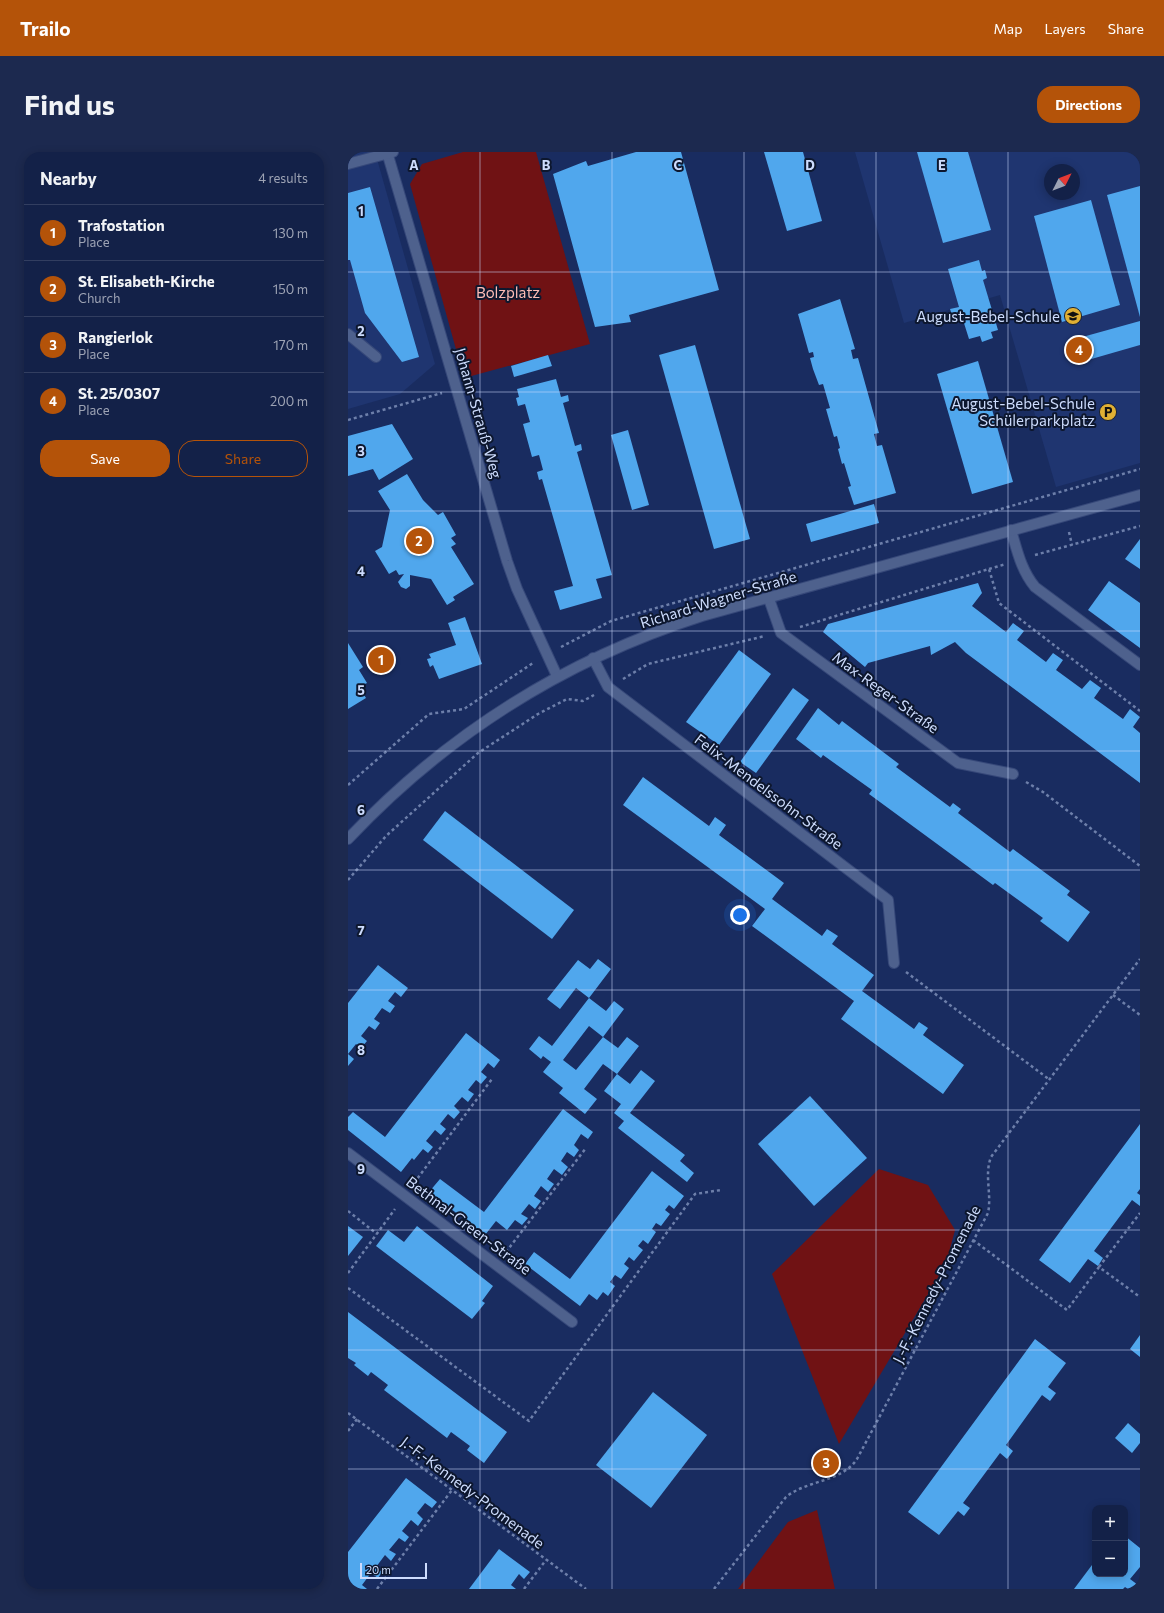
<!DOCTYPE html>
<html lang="en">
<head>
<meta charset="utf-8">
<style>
  body { margin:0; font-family:Commissioner,sans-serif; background:#1c294f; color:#f1f3f6 }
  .controls { position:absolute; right:12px; bottom:12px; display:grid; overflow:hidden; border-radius:8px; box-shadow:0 2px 10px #0003 }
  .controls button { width:36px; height:36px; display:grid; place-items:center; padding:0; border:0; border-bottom:1px solid #323e60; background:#132148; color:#f1f3f6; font:20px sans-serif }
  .compass { position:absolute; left:696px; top:12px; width:36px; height:36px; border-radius:50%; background:#132148; box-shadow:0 2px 10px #0003; rotate:48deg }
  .scale { position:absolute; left:12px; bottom:10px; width:67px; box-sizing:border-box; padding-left:4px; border:2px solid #cddcfd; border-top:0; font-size:11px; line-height:14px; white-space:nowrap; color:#cddcfd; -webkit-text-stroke:3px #0d172e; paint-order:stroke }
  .you { position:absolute; left:392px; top:763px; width:14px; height:14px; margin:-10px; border:3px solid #fff; border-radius:50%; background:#1a73e8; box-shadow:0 0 0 6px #1a73e833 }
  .badge { display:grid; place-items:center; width:26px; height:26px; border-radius:50%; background:#b45309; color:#fff; font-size:13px; font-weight:700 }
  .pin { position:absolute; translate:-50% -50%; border:2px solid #fff; box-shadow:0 1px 4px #0006 }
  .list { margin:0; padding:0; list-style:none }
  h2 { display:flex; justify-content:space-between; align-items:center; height:52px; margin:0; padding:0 16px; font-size:17px }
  h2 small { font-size:13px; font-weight:400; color:#9da3b4 }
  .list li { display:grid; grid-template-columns:26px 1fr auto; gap:12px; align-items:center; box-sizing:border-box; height:56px; padding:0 16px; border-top:1px solid #323e60 }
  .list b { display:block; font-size:15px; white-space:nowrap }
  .list p { margin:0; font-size:13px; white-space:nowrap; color:#9da3b4 }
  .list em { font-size:13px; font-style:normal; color:#9da3b4 }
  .actions { display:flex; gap:8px; padding:12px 16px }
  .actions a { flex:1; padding:9px 0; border:1px solid #b45309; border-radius:16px; text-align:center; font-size:14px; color:#b45309 }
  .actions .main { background:#b45309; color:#fff }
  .map { position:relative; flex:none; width:792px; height:1437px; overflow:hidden; border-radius:16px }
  header { display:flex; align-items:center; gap:24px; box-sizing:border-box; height:56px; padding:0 20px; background:#b45309; color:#fff }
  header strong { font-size:19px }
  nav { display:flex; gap:22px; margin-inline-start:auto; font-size:14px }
  .intro { display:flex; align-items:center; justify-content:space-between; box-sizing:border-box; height:96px; padding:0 24px }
  h1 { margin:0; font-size:28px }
  .button { padding:10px 18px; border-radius:16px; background:#b45309; color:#fff; font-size:14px; font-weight:700 }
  main { display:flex; gap:24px; padding:0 24px }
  aside { flex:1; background:#132148; border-radius:16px; box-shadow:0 2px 10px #0003 }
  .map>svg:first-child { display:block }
</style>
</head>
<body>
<header>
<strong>Trailo</strong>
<nav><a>Map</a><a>Layers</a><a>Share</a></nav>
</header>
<div class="intro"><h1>Find us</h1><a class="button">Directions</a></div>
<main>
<aside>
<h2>Nearby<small>4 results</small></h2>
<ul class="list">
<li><span class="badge">1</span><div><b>Trafostation</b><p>Place</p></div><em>130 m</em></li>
<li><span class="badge">2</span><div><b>St. Elisabeth-Kirche</b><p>Church</p></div><em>150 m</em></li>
<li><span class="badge">3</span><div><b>Rangierlok</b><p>Place</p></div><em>170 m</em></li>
<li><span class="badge">4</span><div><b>St. 25/0307</b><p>Place</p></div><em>200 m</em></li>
</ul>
<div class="actions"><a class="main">Save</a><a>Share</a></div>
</aside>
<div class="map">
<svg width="792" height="1437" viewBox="0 0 792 1437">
  <rect width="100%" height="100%" fill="#192c60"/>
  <g fill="#1f3570" fill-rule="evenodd">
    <polygon points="0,0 27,0 87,212 52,242 0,257"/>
    <path d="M507 0H792V311L708 335 652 143 556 171ZM702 18H726V42H702Z"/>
  </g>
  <g fill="#701214">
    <polygon points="115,0 188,0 242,192 116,226 62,32 74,12"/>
    <polygon points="531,1017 580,1033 607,1078 598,1112 491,1292 424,1122"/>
    <polygon points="469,1358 487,1437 390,1437 440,1370"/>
  </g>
  <g fill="#50a7ed">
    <polygon points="288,0 333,0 371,138 281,163 283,170 247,175 205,22 238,9 240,14"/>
    <polygon points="416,0 455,0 474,69 439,79"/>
    <polygon points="569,0 620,0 643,78 595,91"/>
    <polygon points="792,34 792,165 759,43"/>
    <polygon points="22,35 71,205 54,210 17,161 2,108 0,108 0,41"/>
    <polygon points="743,48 772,153 714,170 686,64"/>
    <polygon points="631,108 634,119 637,118 639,126 635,128 650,178 643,180 645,186 634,190 632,184 621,187 615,168 606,170 602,157 611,155 600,117"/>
    <polygon points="492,147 507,197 503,198 505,207 510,206 531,281 526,282 529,294 534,293 548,341 506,353 500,335 503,334 496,311 494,312 490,297 492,296 489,284 486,285 478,257 482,256 475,232 471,233 465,217 462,206 466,205 465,200 461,201 450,162"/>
    <polygon points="792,169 792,193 726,212 720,189"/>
    <polygon points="347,193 402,387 366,397 311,203"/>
    <polygon points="200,203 204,214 166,225 163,214"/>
    <polygon points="630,209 665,330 624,342 589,222"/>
    <polygon points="208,227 213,245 220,243 221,249 215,251 227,294 233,292 234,298 229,300 264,423 248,427 254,446 212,458 206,439 225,434 194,327 191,328 189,320 195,318 191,303 184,305 175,272 182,270 177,252 170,254 168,246 171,245 169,237"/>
    <polygon points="44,272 65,307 31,328 25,317 0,324 0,284"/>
    <polygon points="280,278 301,353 284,358 263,283"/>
    <polygon points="59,322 75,348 90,363 95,360 108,383 103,386 108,392 103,395 126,432 105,445 107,448 99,453 83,427 62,423 62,434 58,437 53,435 50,430 56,422 51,423 48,418 41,422 27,399 34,395 42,358 30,339"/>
    <polygon points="526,352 531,371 463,390 458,372"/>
    <polygon points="792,387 792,417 777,407"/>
    <polygon points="761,429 792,451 792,496 740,458"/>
    <polygon points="630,431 634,441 624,454 658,480 665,471 676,479 669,488 698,510 705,501 715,508 708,518 734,537 742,528 753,536 746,546 775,567 782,557 792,565 785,575 792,581 792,631 618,501 607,490 583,503 582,494 520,511 517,515 475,480 480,472"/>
    <polygon points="117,465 134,512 91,527 85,513 82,515 79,507 83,506 81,502 108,493 100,471"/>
    <polygon points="0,491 15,515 11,518 19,531 11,535 18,546 0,557"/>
    <polygon points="36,495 47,512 31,522 20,505"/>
    <polygon points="391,498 423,522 371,593 338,570"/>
    <polygon points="445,536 461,548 408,621 392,610"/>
    <polygon points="470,556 491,573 494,569 551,612 548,615 602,655 605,651 613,657 610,661 662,700 665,697 722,739 719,743 742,760 720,790 692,769 695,766 647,731 645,733 521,642 524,638 475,603 473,606 448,587"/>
    <polygon points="295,625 361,674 367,665 378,673 371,683 436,731 424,747 474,784 479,777 490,784 484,792 526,823 514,839 566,877 571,870 580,876 575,883 616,913 595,942 493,867 506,849 404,774 417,757 275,653"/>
    <polygon points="97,659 226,758 204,787 75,688"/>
    <polygon points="250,807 263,817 241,846 228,836 212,857 199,847 230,808 242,817"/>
    <polygon points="30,813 60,836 53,845 47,840 40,849 47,854 42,861 34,856 26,867 32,871 27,878 21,874 13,884 19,889 13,896 8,892 0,902 0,851"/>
    <polygon points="241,846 258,859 266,849 276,857 255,885 241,874 215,908 228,918 255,885 270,896 279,885 291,894 269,922 255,912 236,937 249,947 237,962 211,941 215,936 195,920 203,910 195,904 193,907 181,897 191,884 204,894"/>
    <polygon points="118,881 152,908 146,916 140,911 133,920 139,925 133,932 128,928 120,938 126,942 120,950 114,945 106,954 112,960 106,967 100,962 92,972 98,977 93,983 87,978 78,989 85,995 80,1001 75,997 66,1008 64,1006 53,1020 0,978 0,965 5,960 37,985"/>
    <polygon points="0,902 6,907 0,914"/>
    <polygon points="293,918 307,929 282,961 337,1003 332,1009 346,1021 339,1030 270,976 276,969 266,961 273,952 256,939 269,922 282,932"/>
    <polygon points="462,944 519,1006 466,1054 410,992"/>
    <polygon points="215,957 245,980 240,987 233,982 226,993 231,998 226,1005 219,1000 213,1009 220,1015 214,1023 206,1017 199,1027 206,1032 200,1040 193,1034 186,1044 193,1049 187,1057 181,1052 173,1062 180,1066 174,1073 167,1068 159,1078 148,1069 137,1083 81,1040 92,1027 136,1060"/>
    <polygon points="792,972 792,1037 789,1041 792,1043 792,1054 784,1048 746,1099 755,1106 750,1114 740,1107 722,1131 691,1108"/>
    <polygon points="304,1019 336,1044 326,1057 321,1053 317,1058 322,1062 313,1074 308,1071 304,1077 308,1080 300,1092 295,1088 290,1094 295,1098 286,1109 281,1105 276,1112 281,1116 273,1127 267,1123 262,1130 267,1134 260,1144 255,1140 249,1148 241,1142 232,1154 177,1112 186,1100 222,1127"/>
    <polygon points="0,1074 15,1085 0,1104"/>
    <polygon points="69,1074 145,1134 134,1149 137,1151 124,1167 28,1094 40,1078 56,1090"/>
    <polygon points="0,1160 159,1280 136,1311 119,1298 122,1294 103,1280 99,1286 36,1238 40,1233 23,1220 20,1224 6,1213 8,1211 0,1206"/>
    <polygon points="792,1183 792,1205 782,1197"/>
    <polygon points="687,1187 718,1211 700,1235 708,1241 702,1249 694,1243 658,1293 665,1299 659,1307 652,1301 615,1351 622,1356 616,1364 610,1359 591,1383 560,1360"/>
    <polygon points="305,1240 359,1283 303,1356 248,1313"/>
    <polygon points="780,1271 792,1282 792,1291 784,1301 767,1286"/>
    <polygon points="58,1326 89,1350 84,1356 77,1351 69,1361 75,1367 70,1374 63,1368 54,1379 61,1385 57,1390 51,1386 41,1398 48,1402 43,1409 37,1403 28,1415 34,1420 30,1426 23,1421 14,1433 19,1437 0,1437 0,1400"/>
    <polygon points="777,1384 792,1396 792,1415 782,1427 790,1433 787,1437 780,1437 777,1435 775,1437 726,1437 747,1409 747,1422 777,1422"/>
    <polygon points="151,1397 182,1420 176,1427 171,1422 163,1433 168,1437 121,1437"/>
  </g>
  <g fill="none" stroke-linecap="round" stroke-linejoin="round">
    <g stroke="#364879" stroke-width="12">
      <g id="service">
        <polyline points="39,0 159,409 169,437 209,524"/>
        <polyline points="0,182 28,205"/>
        <path d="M663 378C669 398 673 418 687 435L792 513"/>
      </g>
    </g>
    <g stroke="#364879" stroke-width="12">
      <g id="minor">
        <polyline points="0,12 45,0"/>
        <polyline points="421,447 433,481 610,611 665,622"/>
        <polyline points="245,506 260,535 540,748 546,811"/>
        <path d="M0 687C99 582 216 508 354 464L792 343"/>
        <polyline points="0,1001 224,1170"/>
      </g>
    </g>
    <g stroke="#6d7faa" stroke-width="2.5" stroke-dasharray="3 3" stroke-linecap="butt">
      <polyline points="0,268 94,241"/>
      <polyline points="721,380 724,393"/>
      <polyline points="687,403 792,374"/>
      <polyline points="641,417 658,412"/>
      <polyline points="452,475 641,417 651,451 792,559"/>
      <polyline points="213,495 263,469 792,317"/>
      <polyline points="275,527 300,512 417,484"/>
      <polyline points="678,630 695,640 792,714"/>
      <polyline points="0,633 81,562 116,557 185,511"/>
      <polyline points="0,728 38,684 130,601 190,562 219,547 235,549 246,543"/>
      <polyline points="558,820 702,928"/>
      <polyline points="765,843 792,863"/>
      <polyline points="66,1031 144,927"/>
      <polyline points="0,1059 29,1082"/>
      <polyline points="625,1088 719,1158 751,1115 792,1145"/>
      <polyline points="158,1100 238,996"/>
      <polyline points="751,1115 792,1061"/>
      <polyline points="0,1121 47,1057"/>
      <polyline points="0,1136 181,1269 347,1042 373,1038"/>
      <polyline points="0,1261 238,1437"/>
      <polyline points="0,1279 9,1267"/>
      <polyline points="29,1437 104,1338"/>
      <polyline points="176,1437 198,1408"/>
      <path d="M366 1437 438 1345C459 1328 494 1330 509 1307L640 1061C644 1042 636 1023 643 1005L792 807"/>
    </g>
    <use href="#service" stroke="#4e618d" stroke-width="10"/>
    <use href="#minor" stroke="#4e618d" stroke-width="10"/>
  </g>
  <path fill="none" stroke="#cddcfd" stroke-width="1" stroke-opacity="0.55" d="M132 0V1437M264 0V1437M396 0V1437M528 0V1437M660 0V1437M0 120H792M0 240H792M0 359H792M0 479H792M0 599H792M0 718H792M0 838H792M0 958H792M0 1078H792M0 1198H792M0 1317H792"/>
  <defs>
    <g id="school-disc" transform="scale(0.9)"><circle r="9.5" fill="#e0b034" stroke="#0d172e"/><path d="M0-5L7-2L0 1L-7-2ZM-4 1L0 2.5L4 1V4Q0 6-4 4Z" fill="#111"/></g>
    <g id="parking-disc" transform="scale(0.9)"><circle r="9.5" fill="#e0b034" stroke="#0d172e"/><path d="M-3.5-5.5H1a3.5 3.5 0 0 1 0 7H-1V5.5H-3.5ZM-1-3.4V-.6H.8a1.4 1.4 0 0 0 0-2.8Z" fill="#111"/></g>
  </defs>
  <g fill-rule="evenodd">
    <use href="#school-disc" x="725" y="164"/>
    <use href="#parking-disc" x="760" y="260"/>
  </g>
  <g text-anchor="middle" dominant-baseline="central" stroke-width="4" stroke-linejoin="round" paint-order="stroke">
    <g font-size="15" fill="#ffbcb5" stroke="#0d172e">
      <text x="160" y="140">Bolzplatz</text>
    </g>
    <g font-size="15" fill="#cddcfd" stroke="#0d172e" text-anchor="end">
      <text x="712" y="164">August-Bebel-Schule</text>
      <text x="747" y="251">August-Bebel-Schule<tspan x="747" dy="17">Schülerparkplatz</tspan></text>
    </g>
    <g font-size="15" fill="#cddcfd" stroke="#0d172e">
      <text transform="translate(131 261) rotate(74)">Johann-Strauß-Weg</text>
      <text transform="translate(370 447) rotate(-17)">Richard-Wagner-Straße</text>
      <text transform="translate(538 540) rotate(36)">Max-Reger-Straße</text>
      <text transform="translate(421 639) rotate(37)">Felix-Mendelssohn-Straße</text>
      <text transform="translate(121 1073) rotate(37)">Bethnal-Green-Straße</text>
      <text transform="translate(588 1132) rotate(-63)">J.-F.-Kennedy-Promenade</text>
      <text transform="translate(125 1340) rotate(37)">J.-F.-Kennedy-Promenade</text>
    </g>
  </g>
  <g font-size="13" text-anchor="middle" font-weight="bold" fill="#cddcfd" stroke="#0d172e" stroke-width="4" stroke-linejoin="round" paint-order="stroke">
    <text x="66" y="18">A</text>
    <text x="198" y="18">B</text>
    <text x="330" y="18">C</text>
    <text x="462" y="18">D</text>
    <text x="594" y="18">E</text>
    <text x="13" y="64">1</text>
    <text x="13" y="184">2</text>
    <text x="13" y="304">3</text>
    <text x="13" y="424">4</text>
    <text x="13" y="543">5</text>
    <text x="13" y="663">6</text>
    <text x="13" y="783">7</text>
    <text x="13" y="903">8</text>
    <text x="13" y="1022">9</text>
  </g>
</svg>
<div class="controls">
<button>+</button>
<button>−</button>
</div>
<svg class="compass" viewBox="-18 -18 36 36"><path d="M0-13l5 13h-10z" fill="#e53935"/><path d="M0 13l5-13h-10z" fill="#9da3b4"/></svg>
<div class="scale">20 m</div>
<div class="you"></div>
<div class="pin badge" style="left:33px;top:508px">1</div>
<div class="pin badge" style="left:71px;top:389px">2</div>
<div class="pin badge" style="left:478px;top:1311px">3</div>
<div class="pin badge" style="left:731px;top:198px">4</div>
</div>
</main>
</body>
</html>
